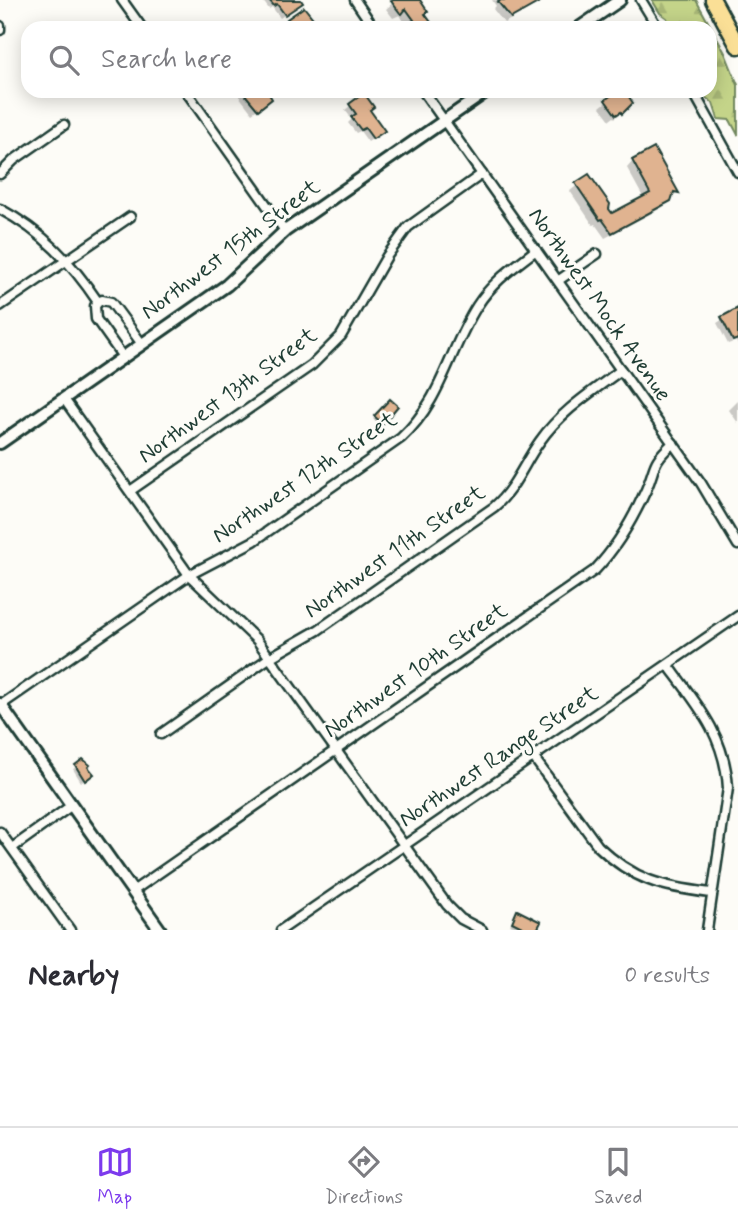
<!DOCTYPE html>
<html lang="en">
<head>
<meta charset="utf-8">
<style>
  body { margin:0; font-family:Mynerve,sans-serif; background:#f7f7f7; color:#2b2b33 }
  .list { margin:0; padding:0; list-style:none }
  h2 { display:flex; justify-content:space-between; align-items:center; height:91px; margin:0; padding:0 28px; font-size:30px }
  h2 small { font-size:23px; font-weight:400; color:#7c7c81 }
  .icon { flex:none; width:38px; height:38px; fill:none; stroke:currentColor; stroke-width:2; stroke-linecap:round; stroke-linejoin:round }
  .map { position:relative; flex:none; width:738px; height:930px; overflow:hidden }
  .search { position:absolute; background:#fff; box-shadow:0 4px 18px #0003; left:21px; right:21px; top:21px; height:77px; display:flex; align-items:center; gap:18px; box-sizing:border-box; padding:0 24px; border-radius:21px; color:#7c7c81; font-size:26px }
  .sheet { height:196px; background:#fff }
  nav { display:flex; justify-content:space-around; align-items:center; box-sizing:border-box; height:98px; border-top:2px solid #e1e1e2; background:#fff; font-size:19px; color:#7c7c81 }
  nav a { display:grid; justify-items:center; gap:4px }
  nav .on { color:#7c3aed }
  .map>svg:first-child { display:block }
</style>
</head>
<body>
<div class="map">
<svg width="738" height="930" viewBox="0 0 738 930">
  <defs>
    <pattern id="forest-firs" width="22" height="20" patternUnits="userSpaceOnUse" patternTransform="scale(1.75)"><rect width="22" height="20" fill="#c4d489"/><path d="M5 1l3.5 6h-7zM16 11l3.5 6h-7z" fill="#a8b777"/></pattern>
  </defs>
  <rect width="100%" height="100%" fill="#fdfcf7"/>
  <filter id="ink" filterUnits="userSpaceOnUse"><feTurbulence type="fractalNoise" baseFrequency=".0143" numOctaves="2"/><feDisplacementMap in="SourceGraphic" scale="14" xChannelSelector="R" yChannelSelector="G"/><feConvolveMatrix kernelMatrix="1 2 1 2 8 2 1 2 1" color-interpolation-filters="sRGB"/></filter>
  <g filter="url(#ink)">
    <polygon fill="url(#forest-firs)" stroke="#72885e" stroke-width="2" points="652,0 696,0 725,53 738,85 738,135 730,120 718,119 713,103 706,98 702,91 710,91 710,28 670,28 667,18 660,13"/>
    <g fill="#0003">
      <polygon points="262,0 298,0 296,7 280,18 272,7 269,9"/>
      <polygon points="396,0 412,0 423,14 427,28 408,28 400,15 393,18 386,9"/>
      <polygon points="492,0 545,0 504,23 493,9 496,6"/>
      <polygon points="289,20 309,26 311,28 287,28 284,25"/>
      <polygon points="245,91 273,91 267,95 266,103 252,113 239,96"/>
      <polygon points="331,91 347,91 336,98"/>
      <polygon points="620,91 628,91 627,97 631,103 615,118 614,117 610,120 600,107"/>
      <polygon points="364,95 378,135 368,142 360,131 356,133 348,123 352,119 345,110"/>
      <polygon points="633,161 677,192 663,207 605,238 595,224 593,225 570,191 589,176 612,216 644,199 627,168"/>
      <polygon points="738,310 738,345 736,341 728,344 717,323"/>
      <polygon points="390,401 396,407 379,426 373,419"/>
      <polygon points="738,401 738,423 729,410"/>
      <polygon points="85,762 91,774 81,782 73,769"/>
      <polygon points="515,915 535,930 521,930 510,925"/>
    </g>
    <g fill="#e0b390" stroke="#1f3d34" stroke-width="2">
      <polygon points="269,0 301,0 303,3 285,15 277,4 274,6"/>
      <polygon points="393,0 420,0 428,12 425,14 433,25 428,28 415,28 411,22 414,20 406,9 402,14 400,13 391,1"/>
      <polygon points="501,0 543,0 511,18 498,2"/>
      <polygon points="304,7 316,22 311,25 313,28 294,28 287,19"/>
      <polygon points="242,91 274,91 269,94 272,99 258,110"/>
      <polygon points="617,91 630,91 632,94 629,97 633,103 622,114 621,112 616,115 605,100"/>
      <polygon points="364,93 374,107 370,110 385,131 373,139 365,128 361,130 351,117 356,114 349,104"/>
      <polygon points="654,148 679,193 674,192 671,201 612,233 602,219 600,220 575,183 589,174 610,204 609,209 612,213 650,193 632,160"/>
      <polygon points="738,308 738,339 733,341 721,317"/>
      <polygon points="390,399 398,406 383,424 374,416"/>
      <polygon points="83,759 90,765 88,767 94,774 85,781 75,765"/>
      <polygon points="517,910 541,922 537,930 528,930 512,922"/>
    </g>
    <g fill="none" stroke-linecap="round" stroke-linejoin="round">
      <g stroke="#1f3d34" stroke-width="13">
        <g id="street">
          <polyline points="122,0 142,28"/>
          <polyline points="355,0 374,28"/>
          <polyline points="641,0 658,28"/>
          <polyline points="0,26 0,30"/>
          <polyline points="186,91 285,231"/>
          <polyline points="423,91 701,483 738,545"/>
          <polyline points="693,91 738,172"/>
          <polyline points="0,174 14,160 64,125"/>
          <path d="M0 209C43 232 71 262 98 302"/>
          <polyline points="559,280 597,254"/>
          <polyline points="98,302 102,300 111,302 142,344"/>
          <polyline points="98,302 95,306 96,319 123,357"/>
          <polyline points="0,306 130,217"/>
          <polyline points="64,399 189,575 257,640 447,905 461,919 482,930"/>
          <polyline points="130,491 312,365 341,336 387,256 408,227 482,174"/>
          <path d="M668 665C698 705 725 736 728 788L707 930"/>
          <path d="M1 705 189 575 254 541 401 438C441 402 449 350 477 306 492 282 514 267 536 250"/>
          <path d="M161 734 269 658 318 630 494 507C515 489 524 463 540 441 561 411 593 391 621 370"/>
          <path d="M534 758 598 846C634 881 663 887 711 893"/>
          <polyline points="0,832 70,930"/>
          <polyline points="12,848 72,805"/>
          <path d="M133 891 595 570C617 547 633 519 646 490 657 465 650 464 673 443"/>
          <polyline points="281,930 738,616"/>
        </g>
      </g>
      <g stroke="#1f3d34" stroke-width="16">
        <g id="secondary">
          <polyline points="579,28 620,0"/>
          <polyline points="0,443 227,285 285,231 487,91"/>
          <polyline points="0,704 160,930"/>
        </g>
      </g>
      <g stroke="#1f3d34" stroke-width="19">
        <polyline id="highway" points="713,0 738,46"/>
      </g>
      <use href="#street" stroke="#fdfcf7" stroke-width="8"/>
      <use href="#secondary" stroke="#fdfcf7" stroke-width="10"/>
      <use href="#highway" stroke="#fadf96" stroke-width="14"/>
    </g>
  </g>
  <g text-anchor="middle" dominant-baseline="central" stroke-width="6" stroke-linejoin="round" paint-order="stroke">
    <g font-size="23" fill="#1f3d34" stroke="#fdfcf7">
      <text transform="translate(231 250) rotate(-37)">Northwest 15th Street</text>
      <text transform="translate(599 305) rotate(55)">Northwest Mock Avenue</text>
      <text transform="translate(228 396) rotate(-36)">Northwest 13th Street</text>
      <text transform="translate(305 478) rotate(-34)">Northwest 12th Street</text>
      <text transform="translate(395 552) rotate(-35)">Northwest 11th Street</text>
      <text transform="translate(416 671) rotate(-35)">Northwest 10th Street</text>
      <text transform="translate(499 757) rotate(-34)">Northwest Range Street</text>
    </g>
  </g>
</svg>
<div class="search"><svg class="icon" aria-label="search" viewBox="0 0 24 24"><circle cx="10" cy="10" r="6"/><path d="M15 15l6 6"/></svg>Search here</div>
</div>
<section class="sheet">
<h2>Nearby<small>0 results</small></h2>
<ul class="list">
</ul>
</section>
<nav>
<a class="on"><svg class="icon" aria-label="map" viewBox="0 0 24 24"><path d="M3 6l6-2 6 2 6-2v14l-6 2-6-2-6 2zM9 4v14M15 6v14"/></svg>Map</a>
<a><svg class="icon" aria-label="directions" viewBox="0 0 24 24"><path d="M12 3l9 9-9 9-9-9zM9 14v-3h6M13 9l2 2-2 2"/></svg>Directions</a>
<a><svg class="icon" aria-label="saved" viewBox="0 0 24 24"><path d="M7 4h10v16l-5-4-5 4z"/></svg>Saved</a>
</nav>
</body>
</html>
